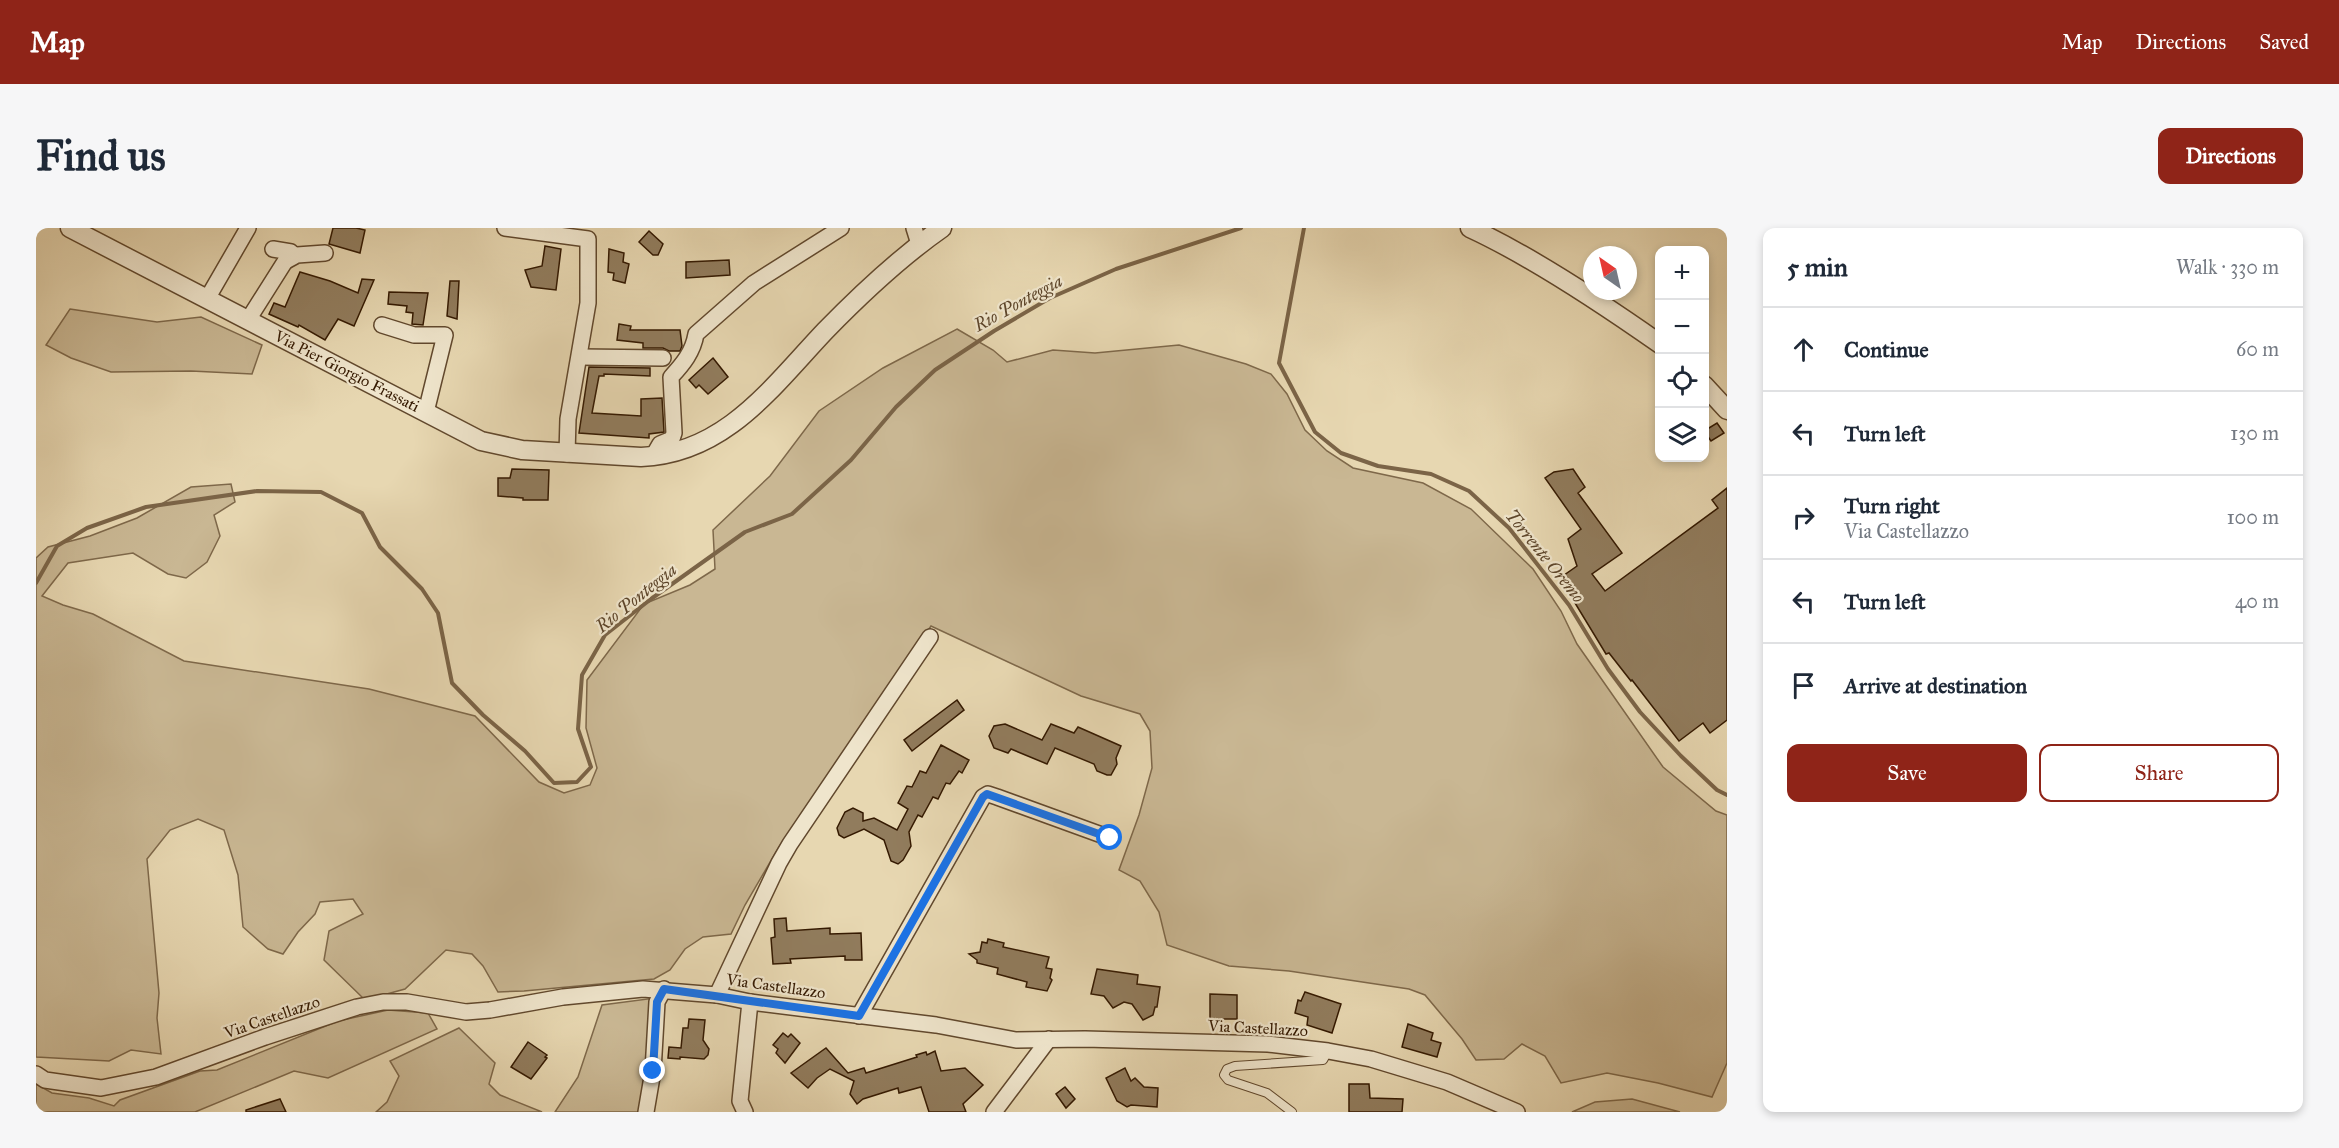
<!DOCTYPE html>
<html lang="en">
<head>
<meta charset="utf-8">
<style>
  body { margin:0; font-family:"IM FELL Great Primer",serif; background:#f6f6f7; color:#1f2937 }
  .controls { position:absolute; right:18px; top:18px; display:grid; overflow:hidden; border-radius:12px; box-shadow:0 3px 9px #0003 }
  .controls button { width:54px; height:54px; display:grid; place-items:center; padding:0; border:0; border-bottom:2px solid #e0e1e3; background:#fff; color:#1f2937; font:30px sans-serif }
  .compass { position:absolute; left:1547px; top:18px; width:54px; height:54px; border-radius:50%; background:#fff; box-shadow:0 3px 9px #0003; rotate:326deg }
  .stop { position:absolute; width:18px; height:18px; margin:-14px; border:4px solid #1a73e8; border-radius:50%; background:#fff }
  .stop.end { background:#1a73e8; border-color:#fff; box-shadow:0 2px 6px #0008 }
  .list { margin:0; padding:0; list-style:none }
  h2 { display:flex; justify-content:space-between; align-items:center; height:78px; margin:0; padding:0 24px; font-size:26px }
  h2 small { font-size:20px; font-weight:400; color:#747a83 }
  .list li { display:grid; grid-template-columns:39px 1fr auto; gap:18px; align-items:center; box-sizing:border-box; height:84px; padding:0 24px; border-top:2px solid #e0e1e3 }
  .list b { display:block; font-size:22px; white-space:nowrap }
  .list p { margin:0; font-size:20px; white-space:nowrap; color:#747a83 }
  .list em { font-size:20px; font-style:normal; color:#747a83 }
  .actions { display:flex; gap:12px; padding:18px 24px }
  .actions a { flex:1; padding:14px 0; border:2px solid #8f2418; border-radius:12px; text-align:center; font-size:21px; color:#8f2418 }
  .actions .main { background:#8f2418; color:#fff }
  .icon { flex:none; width:33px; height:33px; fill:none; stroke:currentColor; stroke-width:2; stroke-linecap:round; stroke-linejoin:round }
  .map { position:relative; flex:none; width:1691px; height:884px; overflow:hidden; border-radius:12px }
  header { display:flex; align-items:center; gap:36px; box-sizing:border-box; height:84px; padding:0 30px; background:#8f2418; color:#fff }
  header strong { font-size:28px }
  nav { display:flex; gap:33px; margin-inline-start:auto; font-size:21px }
  .intro { display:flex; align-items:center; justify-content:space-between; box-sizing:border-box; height:144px; padding:0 36px }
  h1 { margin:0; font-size:42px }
  .button { padding:15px 27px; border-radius:12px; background:#8f2418; color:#fff; font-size:21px; font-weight:700 }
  main { display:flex; gap:36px; padding:0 36px }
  aside { flex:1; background:#fff; border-radius:12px; box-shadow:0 3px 9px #0003 }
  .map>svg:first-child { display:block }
</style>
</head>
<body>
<header>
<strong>Map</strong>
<nav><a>Map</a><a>Directions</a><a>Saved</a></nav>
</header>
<div class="intro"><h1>Find us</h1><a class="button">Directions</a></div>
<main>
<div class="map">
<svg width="1691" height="884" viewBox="0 0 1691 884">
  <rect width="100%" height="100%" fill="#e7d7b1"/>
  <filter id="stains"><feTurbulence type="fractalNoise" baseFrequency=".00333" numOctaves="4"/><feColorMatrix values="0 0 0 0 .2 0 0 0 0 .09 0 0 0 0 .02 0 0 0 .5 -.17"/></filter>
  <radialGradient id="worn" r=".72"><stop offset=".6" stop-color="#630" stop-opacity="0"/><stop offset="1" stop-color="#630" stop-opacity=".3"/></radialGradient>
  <g fill="#c9b793" stroke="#7e684a" stroke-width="1.5">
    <polygon points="34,81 121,94 165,89 226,117 216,146 155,143 75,144 35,130 10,117"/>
    <polygon points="921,101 957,122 971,134 1017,122 1059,125 1143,117 1210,136 1235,146 1251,166 1269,202 1291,223 1317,240 1387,255 1435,281 1497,341 1525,383 1541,416 1627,539 1680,583 1691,587 1691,835 1676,869 1622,855 1571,845 1525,855 1509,828 1486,816 1468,831 1440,832 1426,811 1389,767 1373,761 1253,743 1193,738 1131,717 1123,684 1104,653 1083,642 1103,587 1116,540 1114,503 1104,486 1045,468 895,398 743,619 709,677 695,706 667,709 649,721 634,742 618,751 488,763 462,764 447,738 436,726 410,722 369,761 329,772 288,732 293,703 327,686 317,671 284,674 279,686 262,704 247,726 232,721 207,699 202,647 188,602 162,591 134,602 111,631 123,765 121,790 125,826 95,822 73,833 0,829 0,330 12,319 54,308 101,290 155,259 195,256 199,274 178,287 184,308 171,334 150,350 132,346 97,325 32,335 6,368 27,377 57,386 148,433 333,461 439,488 503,554 528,565 554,557 561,540 550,500 551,452 608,376 654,357 679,341 677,302 734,248 783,183 847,140"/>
    <polygon points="619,770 604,884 519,884 542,849 566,777"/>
    <polygon points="352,782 392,785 401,801 292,850 258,843 159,884 0,884 0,856 16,865 53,870 78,878 84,872 164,843 181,842 302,793"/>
    <polygon points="423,800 459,835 453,856 464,867 506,884 340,884 351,874 363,848 354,833"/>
    <polygon points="1596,871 1644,884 1536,884 1559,874"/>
  </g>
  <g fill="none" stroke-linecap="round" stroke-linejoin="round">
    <g stroke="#7b6447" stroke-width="4">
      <polyline points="1268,0 1243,135 1279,204 1305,225 1342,238 1395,246 1433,263 1473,300 1533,377 1572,441 1604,484 1645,528 1681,562 1691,567"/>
      <polyline points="0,355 21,318 51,300 110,279 221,263 285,264 326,285 344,319 386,361 402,385 416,455 447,487 489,523 518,555 541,554 555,539 542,501 546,447 569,407 615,371 709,304 756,286 815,232 860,179 899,142 958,103 1014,70 1080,41 1205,0"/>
    </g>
  </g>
  <g fill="#917c5d" stroke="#341901" stroke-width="1.5">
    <polygon points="297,0 320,0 329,2 324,25 293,16"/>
    <polygon points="613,3 627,16 622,27 617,27 603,14"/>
    <polygon points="509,18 525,21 520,62 495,59 489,42 506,38"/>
    <polygon points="573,21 588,25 587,34 593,36 589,55 577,52 578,45 572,44"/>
    <polygon points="693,32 694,47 650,50 650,34"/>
    <polygon points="264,44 294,53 322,65 326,51 338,52 318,98 302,91 289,112 263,97 262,99 233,86 238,75 249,79"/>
    <polygon points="414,53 423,53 421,91 411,88"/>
    <polygon points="353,64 392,65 387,97 376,96 377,85 370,84 371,78 352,76"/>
    <polygon points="583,96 595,98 594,102 644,102 646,118 644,123 633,123 627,120 607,120 607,115 581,112"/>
    <polygon points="677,130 692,149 672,166 663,157 660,160 653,152"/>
    <polygon points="553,139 614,140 614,148 568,146 568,148 563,148 556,185 605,188 605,171 626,170 628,204 613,206 613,210 543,205"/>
    <polygon points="1681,195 1688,205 1675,213 1668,203"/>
    <polygon points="476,241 513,242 512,272 487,272 487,270 462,268 462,250 474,250"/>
    <polygon points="1537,241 1549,259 1542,265 1586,325 1556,346 1569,363 1682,280 1676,272 1691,260 1691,492 1674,505 1667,495 1643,513 1596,452 1595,453 1573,425 1570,426 1539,375 1541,374 1524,350 1541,338 1532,311 1545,301 1509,250 1518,244"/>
    <polygon points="921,472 928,482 876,523 868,512"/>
    <polygon points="969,496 1006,512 1015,496 1038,505 1042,499 1085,518 1080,530 1081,536 1075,547 1071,547 1061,543 1058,536 1019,520 1011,536 975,521 972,525 958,520 953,508 958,498"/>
    <polygon points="905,517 933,532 926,545 923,543 914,556 910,555 902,571 897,569 886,589 882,587 873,604 875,618 867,632 862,636 855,633 848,612 828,601 808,610 803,607 801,600 809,584 817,580 827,585 827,593 838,590 861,602 872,581 862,575 871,558 876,559 884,543 890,545"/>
    <polygon points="750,690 751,703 794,700 794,706 825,705 826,732 809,732 809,728 754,731 755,735 737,736 735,710 739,709 738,691"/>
    <polygon points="952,711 968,715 967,719 1013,729 1010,740 1016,741 1014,750 1016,752 1011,763 990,759 991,754 961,746 962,740 941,735 941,732 933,726 944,724 946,714 951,715"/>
    <polygon points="1061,741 1102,747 1101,756 1124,759 1121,779 1119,779 1117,787 1107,792 1096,776 1088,774 1077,780 1068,768 1055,766"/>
    <polygon points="1269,764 1305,776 1296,805 1271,797 1272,789 1259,785 1262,772 1265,773"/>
    <polygon points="1174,766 1201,767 1201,791 1174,791"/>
    <polygon points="653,791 669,792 667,812 673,821 672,827 668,831 644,829 644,831 632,830 633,819 645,820 647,800 652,800"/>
    <polygon points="1372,796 1397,805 1395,812 1405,815 1401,829 1366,819"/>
    <polygon points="747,805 752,809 755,806 764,815 749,835 740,825 742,821 737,817"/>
    <polygon points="492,814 511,827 509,829 511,830 495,851 475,839"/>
    <polygon points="790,820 812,845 828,840 830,845 881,829 880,827 890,824 891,827 899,823 905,843 929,840 947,857 927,876 930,884 893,884 885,859 863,865 862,860 827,871 821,876 814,866 818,853 794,841 781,850 772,860 755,845"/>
    <polygon points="1089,840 1095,853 1099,850 1108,859 1122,860 1121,879 1095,877 1091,879 1081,873 1070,850"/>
    <polygon points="1313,856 1333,856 1334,870 1367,871 1366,884 1313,884"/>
    <polygon points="1029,859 1039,871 1030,880 1020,866"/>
    <polygon points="244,871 250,884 210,884 210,882"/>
  </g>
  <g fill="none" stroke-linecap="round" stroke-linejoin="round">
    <g stroke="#61482d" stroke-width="10">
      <polyline id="service" points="1256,884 1231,865 1192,852 1188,847 1191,841 1199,838 1287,832 1292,823"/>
    </g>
    <g stroke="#61482d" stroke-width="18">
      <g id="minor">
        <polyline points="469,0 552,11 552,75 532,191 531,226"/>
        <polyline points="878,0 883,16"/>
        <polyline points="250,33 261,27 289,25"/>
        <polyline points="171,71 212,0"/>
        <polyline points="212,92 255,24 237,21"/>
        <polyline points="346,97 378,107 409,107 390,184"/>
        <polyline points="544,129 627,130"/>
        <path d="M617 228 624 216 636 211 638 205 635 149C647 136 657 124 660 106L718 55 805 0"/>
        <polyline points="681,767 743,635 754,616 894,409"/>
        <polyline points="823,788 947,569 952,566 961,569 1074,610"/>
        <polyline points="0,846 9,852 65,860 120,849 229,809 321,779 347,774 371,774 430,784 454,782 527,769 607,761 681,767 714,774 900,797 980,812 1049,811 1232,816 1292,823 1335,831 1411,854 1481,884"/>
        <polyline points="610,884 617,843 621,774 628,761"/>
        <polyline points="709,884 704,873 714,774"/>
        <polyline points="958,884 1013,811"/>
      </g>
    </g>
    <g stroke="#61482d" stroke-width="21">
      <g id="tertiary">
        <path d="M34 0 445 213 486 222 605 229C689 226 736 159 789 103 826 65 863 30 906 0"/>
        <path d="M1434 0C1497 29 1567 76 1624 116"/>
        <polyline points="1668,157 1691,182"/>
      </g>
    </g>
    <use href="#service" stroke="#efe5cc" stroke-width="8"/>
    <use href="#minor" stroke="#efe5cc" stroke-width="15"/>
    <use href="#tertiary" stroke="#efe5cc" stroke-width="18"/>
  </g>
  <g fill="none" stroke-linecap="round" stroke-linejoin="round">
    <polyline stroke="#1a73e8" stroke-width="8" points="617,843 621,774 628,761 823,788 947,569 951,566 1074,610"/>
  </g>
  <g text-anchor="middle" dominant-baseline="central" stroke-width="4.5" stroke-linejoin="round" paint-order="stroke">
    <g font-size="16" fill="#341901" stroke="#efe5cc">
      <text transform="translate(311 143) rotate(27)">Via Pier Giorgio Frassati</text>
      <text transform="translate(740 758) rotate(8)">Via Castellazzo</text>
      <text transform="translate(236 789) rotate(-19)">Via Castellazzo</text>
      <text transform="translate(1222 800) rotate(3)">Via Castellazzo</text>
    </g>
    <g font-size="18" font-style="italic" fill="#5d452a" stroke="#efe5cc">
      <text transform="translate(982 75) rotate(-29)">Rio Ponteggia</text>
      <text transform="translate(1509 328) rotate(51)">Torrente Oremo</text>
      <text transform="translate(600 370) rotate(-39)">Rio Ponteggia</text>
    </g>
  </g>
  <rect width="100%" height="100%" filter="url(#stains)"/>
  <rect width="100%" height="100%" fill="url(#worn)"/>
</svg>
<div class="controls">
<button>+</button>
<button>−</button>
<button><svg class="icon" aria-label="locate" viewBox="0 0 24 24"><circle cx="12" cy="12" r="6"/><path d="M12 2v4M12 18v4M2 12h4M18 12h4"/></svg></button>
<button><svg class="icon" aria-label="layers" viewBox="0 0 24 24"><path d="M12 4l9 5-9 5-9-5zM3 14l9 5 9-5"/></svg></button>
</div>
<svg class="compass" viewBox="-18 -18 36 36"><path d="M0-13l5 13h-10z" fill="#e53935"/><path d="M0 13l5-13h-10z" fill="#747a83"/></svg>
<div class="stop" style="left:1074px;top:610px"></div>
<div class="stop end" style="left:617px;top:843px"></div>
</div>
<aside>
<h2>5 min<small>Walk · 330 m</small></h2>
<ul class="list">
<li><svg class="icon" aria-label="ahead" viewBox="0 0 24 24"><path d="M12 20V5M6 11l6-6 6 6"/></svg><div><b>Continue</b></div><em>60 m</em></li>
<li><svg class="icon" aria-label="left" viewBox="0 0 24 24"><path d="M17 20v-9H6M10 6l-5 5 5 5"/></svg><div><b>Turn left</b></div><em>130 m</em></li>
<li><svg class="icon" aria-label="right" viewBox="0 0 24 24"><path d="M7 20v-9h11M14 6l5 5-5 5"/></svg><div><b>Turn right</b><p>Via Castellazzo</p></div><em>100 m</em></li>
<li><svg class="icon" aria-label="left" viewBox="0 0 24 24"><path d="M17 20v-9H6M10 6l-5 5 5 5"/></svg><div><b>Turn left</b></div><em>40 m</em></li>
<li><svg class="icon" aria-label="arrive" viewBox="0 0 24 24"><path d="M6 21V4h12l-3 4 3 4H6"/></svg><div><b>Arrive at destination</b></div></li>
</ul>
<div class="actions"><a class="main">Save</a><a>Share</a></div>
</aside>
</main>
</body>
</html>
